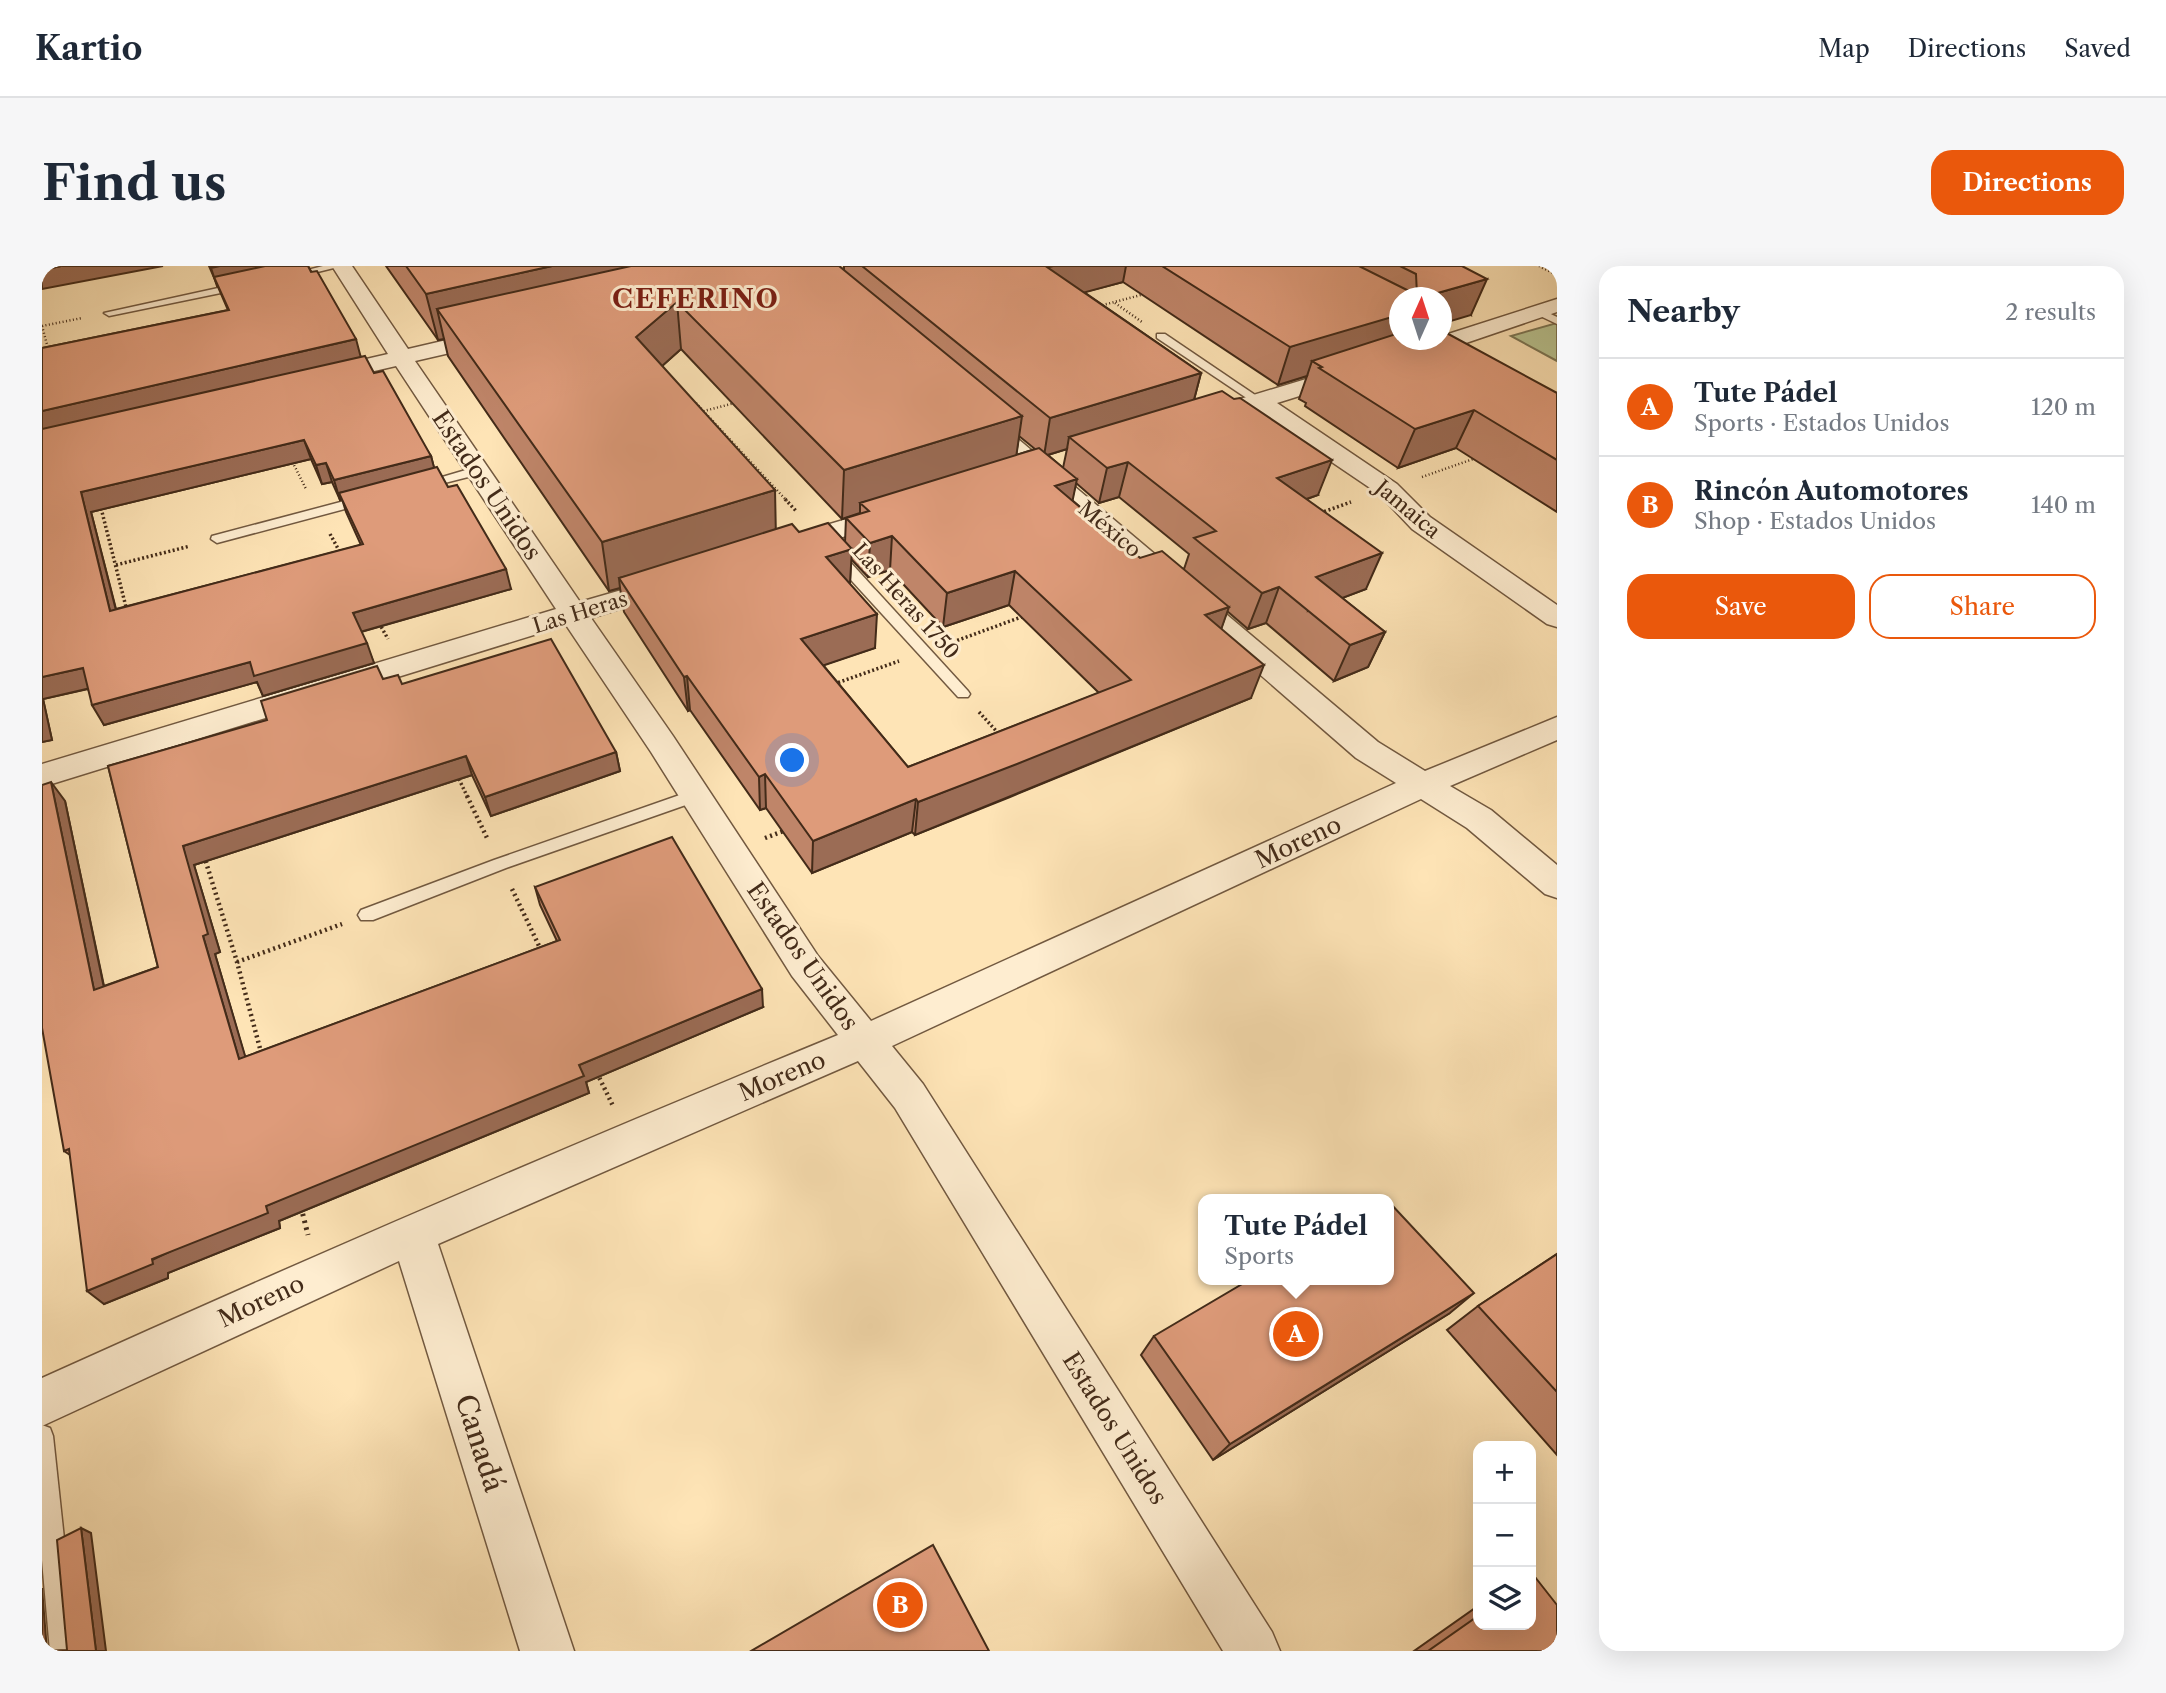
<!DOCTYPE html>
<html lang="en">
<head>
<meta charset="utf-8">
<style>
  body { margin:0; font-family:"Libre Caslon Text",serif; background:#f6f6f7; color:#1f2937 }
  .controls { position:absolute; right:21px; bottom:21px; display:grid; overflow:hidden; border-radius:14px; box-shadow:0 7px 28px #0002 }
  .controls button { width:63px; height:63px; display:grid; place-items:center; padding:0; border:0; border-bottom:2px solid #e0e1e3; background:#fff; color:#1f2937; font:35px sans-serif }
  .compass { position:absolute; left:1347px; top:21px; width:63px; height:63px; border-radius:50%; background:#fff; box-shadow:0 7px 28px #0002; rotate:3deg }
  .you { position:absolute; left:751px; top:495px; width:24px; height:24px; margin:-18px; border:5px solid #fff; border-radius:50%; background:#1a73e8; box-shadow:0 0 0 10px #1a73e833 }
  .badge { display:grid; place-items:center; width:46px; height:46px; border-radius:50%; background:#ea580c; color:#fff; font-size:23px; font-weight:700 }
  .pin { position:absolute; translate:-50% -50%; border:4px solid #fff; box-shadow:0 2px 7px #0006 }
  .popup { position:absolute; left:1156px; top:928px; width:196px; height:91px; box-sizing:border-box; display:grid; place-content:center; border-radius:14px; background:#fff; filter:drop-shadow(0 2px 5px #0005); font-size:23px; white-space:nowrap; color:#747a83 }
  .popup b { font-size:26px; color:#1f2937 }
  .popup::after { content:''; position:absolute; left:50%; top:100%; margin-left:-14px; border:14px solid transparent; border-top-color:#fff }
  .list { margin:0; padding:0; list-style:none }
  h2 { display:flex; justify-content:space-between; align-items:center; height:91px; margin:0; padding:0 28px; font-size:30px }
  h2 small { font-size:23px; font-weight:400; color:#747a83 }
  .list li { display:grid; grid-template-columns:46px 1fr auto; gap:21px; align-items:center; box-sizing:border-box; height:98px; padding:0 28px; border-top:2px solid #e0e1e3 }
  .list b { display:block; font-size:26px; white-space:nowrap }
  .list p { margin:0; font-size:23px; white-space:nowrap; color:#747a83 }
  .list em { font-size:23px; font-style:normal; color:#747a83 }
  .actions { display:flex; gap:14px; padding:21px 28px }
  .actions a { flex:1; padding:16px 0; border:2px solid #ea580c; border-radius:21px; text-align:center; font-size:24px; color:#ea580c }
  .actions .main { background:#ea580c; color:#fff }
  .icon { flex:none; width:38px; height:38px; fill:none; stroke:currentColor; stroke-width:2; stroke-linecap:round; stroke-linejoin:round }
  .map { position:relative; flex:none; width:1515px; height:1385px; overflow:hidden; border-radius:21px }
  header { display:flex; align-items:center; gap:42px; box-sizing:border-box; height:98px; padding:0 35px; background:#fff; border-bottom:2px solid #e0e1e3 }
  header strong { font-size:33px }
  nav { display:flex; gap:38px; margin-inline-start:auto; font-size:24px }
  .intro { display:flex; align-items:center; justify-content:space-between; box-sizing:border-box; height:168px; padding:0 42px }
  h1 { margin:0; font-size:49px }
  .button { padding:18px 32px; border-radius:21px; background:#ea580c; color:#fff; font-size:24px; font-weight:700 }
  main { display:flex; gap:42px; padding:0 42px }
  aside { flex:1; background:#fff; border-radius:21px; box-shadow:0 7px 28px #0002 }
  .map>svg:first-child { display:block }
</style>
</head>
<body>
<header>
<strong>Kartio</strong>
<nav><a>Map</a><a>Directions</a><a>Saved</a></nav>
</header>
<div class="intro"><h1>Find us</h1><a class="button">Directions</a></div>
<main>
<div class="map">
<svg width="1515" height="1385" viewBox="0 0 1515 1385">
  <rect width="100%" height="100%" fill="#fee4b6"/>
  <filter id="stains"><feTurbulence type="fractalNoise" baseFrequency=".00286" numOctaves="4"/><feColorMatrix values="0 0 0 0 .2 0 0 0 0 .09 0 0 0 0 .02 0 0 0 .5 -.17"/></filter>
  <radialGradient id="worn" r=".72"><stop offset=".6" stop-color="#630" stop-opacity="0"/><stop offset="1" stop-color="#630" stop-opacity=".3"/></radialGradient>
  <polygon fill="#bac592" stroke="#7e7856" stroke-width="2" points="1515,57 1515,95 1469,70"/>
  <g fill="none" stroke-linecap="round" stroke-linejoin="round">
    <g stroke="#725940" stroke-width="3">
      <g id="service">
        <polygon points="281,0 300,0 247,13 242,10"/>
        <polygon points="199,17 203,18 203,22 67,50 62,47"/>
        <polygon points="1496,42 1515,51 1515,58 1492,47 1492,43"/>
        <polygon points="1115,68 1123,68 1222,135 1212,137 1115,72"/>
        <polygon points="434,201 440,205 438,208 379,223 373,219"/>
        <polygon points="325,229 331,233 329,236 175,277 169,273 170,270"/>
        <polygon points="793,284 798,285 926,425 928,428 926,431 916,431 788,291 787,288"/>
        <polygon points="652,524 660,530 658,534 464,602 331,654 319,654 316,649 319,644 452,594"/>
        <polygon points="0,1159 8,1162 11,1170 34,1385 8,1385 0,1294"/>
      </g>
    </g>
    <g stroke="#725940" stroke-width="3">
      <g id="minor">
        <path d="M290 0H310L366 83 452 63 460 65 463 70 460 75 373 95 538 336 628 310 638 312 642 318 638 324 549 352 631 470 776 690 829 755 1354 517 1314 492 928 156 924 151 928 146 936 144 944 146 1336 476 1383 505 1515 451V474L1408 520 1449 544 1515 599V632L1503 628 1425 562 1379 533 850 780 881 818 1230 1366 1238 1385H1181L853 842 816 795 396 978 532 1385H478L357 995 0 1160V1112C263 993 528 879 796 769L750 710 609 486 524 359 0 521V498L514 343 354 100 280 117 272 115 268 110 272 105 346 88Z"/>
        <path d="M1515 33V46L1377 93H1361L1358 88C1366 78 1387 74 1400 74V70Z"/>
        <polygon points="1310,99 1318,101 1321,106 1318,111 1235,137 1355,218 1388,251 1515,339 1515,361 1505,358 1370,263 1337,228 1213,144 1158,160 1149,158 1146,153 1149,148"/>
        <polygon points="852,239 861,241 865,247 861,253 747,287 737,285 733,279 737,273"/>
      </g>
    </g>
    <g stroke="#432b19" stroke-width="2.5" stroke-dasharray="1 2.5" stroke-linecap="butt">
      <polyline points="1497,0 1515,9"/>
      <polyline points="1073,37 1100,56"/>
      <polyline points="1057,40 1103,28"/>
      <polyline points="0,60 7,86"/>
      <polyline points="0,60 40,52"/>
      <polyline points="654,137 745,235"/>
      <polyline points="658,146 693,137"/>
      <polyline points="249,193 264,223"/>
      <polyline points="1380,211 1434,192"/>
    </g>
    <g stroke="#432b19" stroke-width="3.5" stroke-dasharray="2 2.5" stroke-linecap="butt">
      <polyline points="743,233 755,246"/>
      <polyline points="58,238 85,345"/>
      <polyline points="1278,247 1309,236"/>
      <polyline points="288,268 299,288"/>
      <polyline points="74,299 148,280"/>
      <polyline points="337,357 346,373"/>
      <polyline points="911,376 982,350"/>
      <polyline points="792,418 857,395"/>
      <polyline points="937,446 957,468"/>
      <polyline points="415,509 426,532"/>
    </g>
    <g stroke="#432b19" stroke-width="4.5" stroke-dasharray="2 3.5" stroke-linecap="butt">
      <polyline points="425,530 446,574"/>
      <polyline points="723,572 744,564"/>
      <polyline points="162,590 195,696 220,790"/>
      <polyline points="470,623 499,684"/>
      <polyline points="195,696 300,658"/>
      <polyline points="555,807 571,840"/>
    </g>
    <polyline stroke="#432b19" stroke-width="5" stroke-dasharray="2.5 4.5" stroke-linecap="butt" points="259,941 266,969"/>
    <use href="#service" fill="#feedd0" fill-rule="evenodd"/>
    <use href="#minor" fill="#feedd0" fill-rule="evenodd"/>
  </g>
  <g fill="#bf8569" stroke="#432b19" stroke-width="2" fill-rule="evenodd">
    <path d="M167 0H266L319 91 332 107 389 190 392 202 406 221 469 323 319 366 332 397 221 430 215 416 62 459 46 423 1 433 10 474 0 476V82L186 44ZM269 193 280 218 290 216 298 234 300 233 304 246 319 279 74 343 49 246Z"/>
    <path d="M344 0H797L802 4V0H1420L1429 49 1399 32 1357 74 1515 127V246L1414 182 1356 202 1263 140 1264 137 1257 133 1265 110 1236 119 1081 16 1042 26 1159 107 1152 134 1276 229 1265 233 1324 323 1300 332 1343 366 1326 401 1292 415 1224 357 1206 363 1185 345 1179 363 1209 432 968 531 873 569 870 566 770 607 724 542 718 544 648 444 646 445 582 346 578 322 567 325 406 90 402 73 396 74ZM639 83 800 253 818 247 804 252 803 276 757 266 734 263 620 100ZM977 170 993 183 974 189ZM1025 183 1021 202 1006 189ZM1034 217 1057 237 1077 231 1147 288 1142 303 1098 292 1030 234ZM809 293 826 311 848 304 901 361 967 339 1057 427 866 501 781 399 833 382 807 317H808Z"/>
    <polygon points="341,413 360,418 574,486 578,505 449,550 430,509 152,599 178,686 173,688 203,791 515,675 498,639 493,621 721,741 544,816 547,827 237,955 238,962 126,1007 126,1012 62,1038 28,889 22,885 23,535 62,720 116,701 66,500 225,454"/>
    <polygon points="1515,988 1515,1189 1405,1064 1436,1040"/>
    <polygon points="1408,1047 1171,1194 1099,1089 1112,1070"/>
    <polygon points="1493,1311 1515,1385 1372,1385 1436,1340 1436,1359 1489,1359 1489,1312"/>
  </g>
  <g fill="#9b6c55" stroke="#432b19" stroke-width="2">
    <polygon points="19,0 121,0 0,23 0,4"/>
    <polygon points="178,0 262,0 175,20 169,2"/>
    <polygon points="510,0 715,0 395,43 402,73 396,74 384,28"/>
    <polygon points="1011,0 1084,0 1081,16 1000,38 1005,1"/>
    <polygon points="1445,13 1429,49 1399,58 1399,32 1378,32"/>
    <polygon points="635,36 639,83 600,118 594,71"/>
    <polygon points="1357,37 1357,70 1280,101 1270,95 1265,110 1236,119 1248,81"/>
    <polygon points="314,73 319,92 0,166 0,145"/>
    <polygon points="1159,107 1149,145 1027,171 1025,183 1002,190 1008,152"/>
    <polygon points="1432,144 1414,182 1356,202 1373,163"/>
    <polygon points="980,150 973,199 818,237 818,247 800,253 802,204"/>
    <polygon points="262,174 269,193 49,246 79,364 68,345 39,226"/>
    <polygon points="389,190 394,209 297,227 300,233 298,234 292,214"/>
    <polygon points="1290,194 1276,229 1223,247 1235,212"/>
    <polygon points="1086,196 1077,231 1057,237 1065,202"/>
    <polygon points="284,197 290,216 280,218 274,199"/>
    <polygon points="1035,213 1028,247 1013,220"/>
    <polygon points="733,224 734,273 577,312 578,322 567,325 560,276"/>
    <polygon points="850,270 848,304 826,311 828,277"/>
    <polygon points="810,283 808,317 783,325 784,291"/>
    <polygon points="1340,287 1324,323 1266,345 1274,311"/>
    <polygon points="464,303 469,323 318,366 311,347"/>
    <polygon points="973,305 967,339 901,361 905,327"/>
    <polygon points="1237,321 1224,357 1206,363 1220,327"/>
    <polygon points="1187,341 1175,375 1163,349"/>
    <polygon points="835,348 833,382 759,407 759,373"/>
    <polygon points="1343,366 1326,401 1292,415 1308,379"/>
    <polygon points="325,377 332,397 221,430 215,416 62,459 50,439 208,396"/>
    <polygon points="1222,399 1209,432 873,569 876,536"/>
    <polygon points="41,402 53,421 1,433 10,474 0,476 0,411"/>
    <polygon points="645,410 648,444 646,445 642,411"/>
    <polygon points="574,486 578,505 449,550 443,531"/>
    <polygon points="424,490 430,509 152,599 178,686 173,688 209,810 197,793 161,670 141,580"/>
    <polygon points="723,508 724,542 718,544 717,511"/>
    <polygon points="9,516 23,535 66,741 52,724"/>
    <polygon points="874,533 870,566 770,607 771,575"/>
    <polygon points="720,723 721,741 544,816 547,827 237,955 238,962 126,1007 126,1012 62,1038 45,1025 224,940 537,799"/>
    <polygon points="1432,1027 1408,1047 1171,1194 1188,1178"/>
    <polygon points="39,1262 49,1267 64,1385 54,1385"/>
    <polygon points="0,1322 5,1385 0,1385"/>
  </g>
  <g fill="#de9b7a" stroke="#432b19" stroke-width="2">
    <polygon points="0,0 19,0 0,4"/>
    <polygon points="223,0 266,0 269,6 275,5 314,73 0,145 0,82 187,44 172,11"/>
    <polygon points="364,0 510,0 384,28"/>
    <polygon points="589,0 797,0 980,150 802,204 635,36 594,71 733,224 560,276 395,43"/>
    <polygon points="820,0 1011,0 1005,1 1159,107 1008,152"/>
    <polygon points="1120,0 1317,0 1375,29 1374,8 1358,0 1420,0 1445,13 1378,32 1357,32 1357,37 1353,38 1357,41 1357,49 1248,81"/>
    <polygon points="1399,64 1515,127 1515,194 1432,144 1373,163 1277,102 1280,101 1270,95 1357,67 1357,74 1399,74"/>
    <polygon points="323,90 332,107 341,105 389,190 292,214 284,197 274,199 262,174 39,226 68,345 321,278 297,227 395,201 406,221 415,219 464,303 311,347 325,377 212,410 208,396 50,439 41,402 0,411 0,163"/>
    <polygon points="1180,125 1192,133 1198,132 1290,194 1235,212 1340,287 1274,311 1343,366 1308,379 1237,321 1220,327 1152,272 1174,265 1086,196 1065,202 1027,171"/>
    <polygon points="997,182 1035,213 1013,220 1098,292 1120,285 1187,341 1163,349 1222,399 975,498 876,536 874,533 771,575 723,508 717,511 645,410 642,411 577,312 750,258 757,266 786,257 810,283 784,291 835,348 759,373 866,501 1089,414 973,305 905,327 850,270 828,277 804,252 827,245 818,237"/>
    <polygon points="509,373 574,486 443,531 424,490 141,580 166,668 161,670 197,793 518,674 493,621 630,571 720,723 537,799 542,810 224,940 226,947 110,993 111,998 45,1025 27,883 22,885 0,762 0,519 9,516 52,724 116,701 66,500 225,454 219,435 335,400 341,413 356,409 360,418"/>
    <polygon points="1347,936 1432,1027 1188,1178 1112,1070 1207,1014 1347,1014"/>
    <polygon points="1515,988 1515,1126 1436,1040"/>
    <polygon points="39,1262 54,1385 0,1385 25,1384 15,1274"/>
    <polygon points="891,1279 947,1385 709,1385"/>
    <polygon points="1493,1311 1515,1339 1515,1385 1386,1385 1436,1350 1436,1359 1489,1359 1489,1314"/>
  </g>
  <g text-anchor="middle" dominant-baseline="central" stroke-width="6" stroke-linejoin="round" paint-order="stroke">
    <g font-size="21" fill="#432b19" stroke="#feedd0">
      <text transform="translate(1366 243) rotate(40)">Jamaica</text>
      <text transform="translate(1068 263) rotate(40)">México</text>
      <text transform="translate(864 335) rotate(48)">Las Heras 1750</text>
      <text transform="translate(538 346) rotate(-17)">Las Heras</text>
    </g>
    <g font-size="24" fill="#432b19" stroke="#feedd0">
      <text transform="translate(445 219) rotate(56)">Estados Unidos</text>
      <text transform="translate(1256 576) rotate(-25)">Moreno</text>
      <text transform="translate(761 690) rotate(55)">Estados Unidos</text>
      <text transform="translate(740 810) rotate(-23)">Moreno</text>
      <text transform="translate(219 1035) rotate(-25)">Moreno</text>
      <text transform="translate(1073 1162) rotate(58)">Estados Unidos</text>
    </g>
    <g font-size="26" font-weight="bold" letter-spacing="2" fill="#7a1f14" stroke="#feedd0">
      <text x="654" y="33">CEFERINO</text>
    </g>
    <g font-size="28" fill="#432b19" stroke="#feedd0">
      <text transform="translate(438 1177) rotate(72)">Canadá</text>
    </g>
  </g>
  <rect width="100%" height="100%" filter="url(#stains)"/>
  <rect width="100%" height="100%" fill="url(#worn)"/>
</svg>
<div class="controls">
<button>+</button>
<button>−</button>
<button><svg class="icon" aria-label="layers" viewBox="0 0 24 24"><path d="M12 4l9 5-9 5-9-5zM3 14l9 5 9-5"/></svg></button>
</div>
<svg class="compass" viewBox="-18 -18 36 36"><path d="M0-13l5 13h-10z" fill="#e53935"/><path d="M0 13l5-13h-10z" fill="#747a83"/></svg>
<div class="you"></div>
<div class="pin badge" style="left:1254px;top:1068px">A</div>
<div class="popup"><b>Tute Pádel</b>Sports</div>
<div class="pin badge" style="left:858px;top:1339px">B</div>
</div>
<aside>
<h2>Nearby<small>2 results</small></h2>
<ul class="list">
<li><span class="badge">A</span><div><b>Tute Pádel</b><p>Sports · Estados Unidos</p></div><em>120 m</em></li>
<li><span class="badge">B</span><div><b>Rincón Automotores</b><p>Shop · Estados Unidos</p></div><em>140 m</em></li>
</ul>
<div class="actions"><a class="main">Save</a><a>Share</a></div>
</aside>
</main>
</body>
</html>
